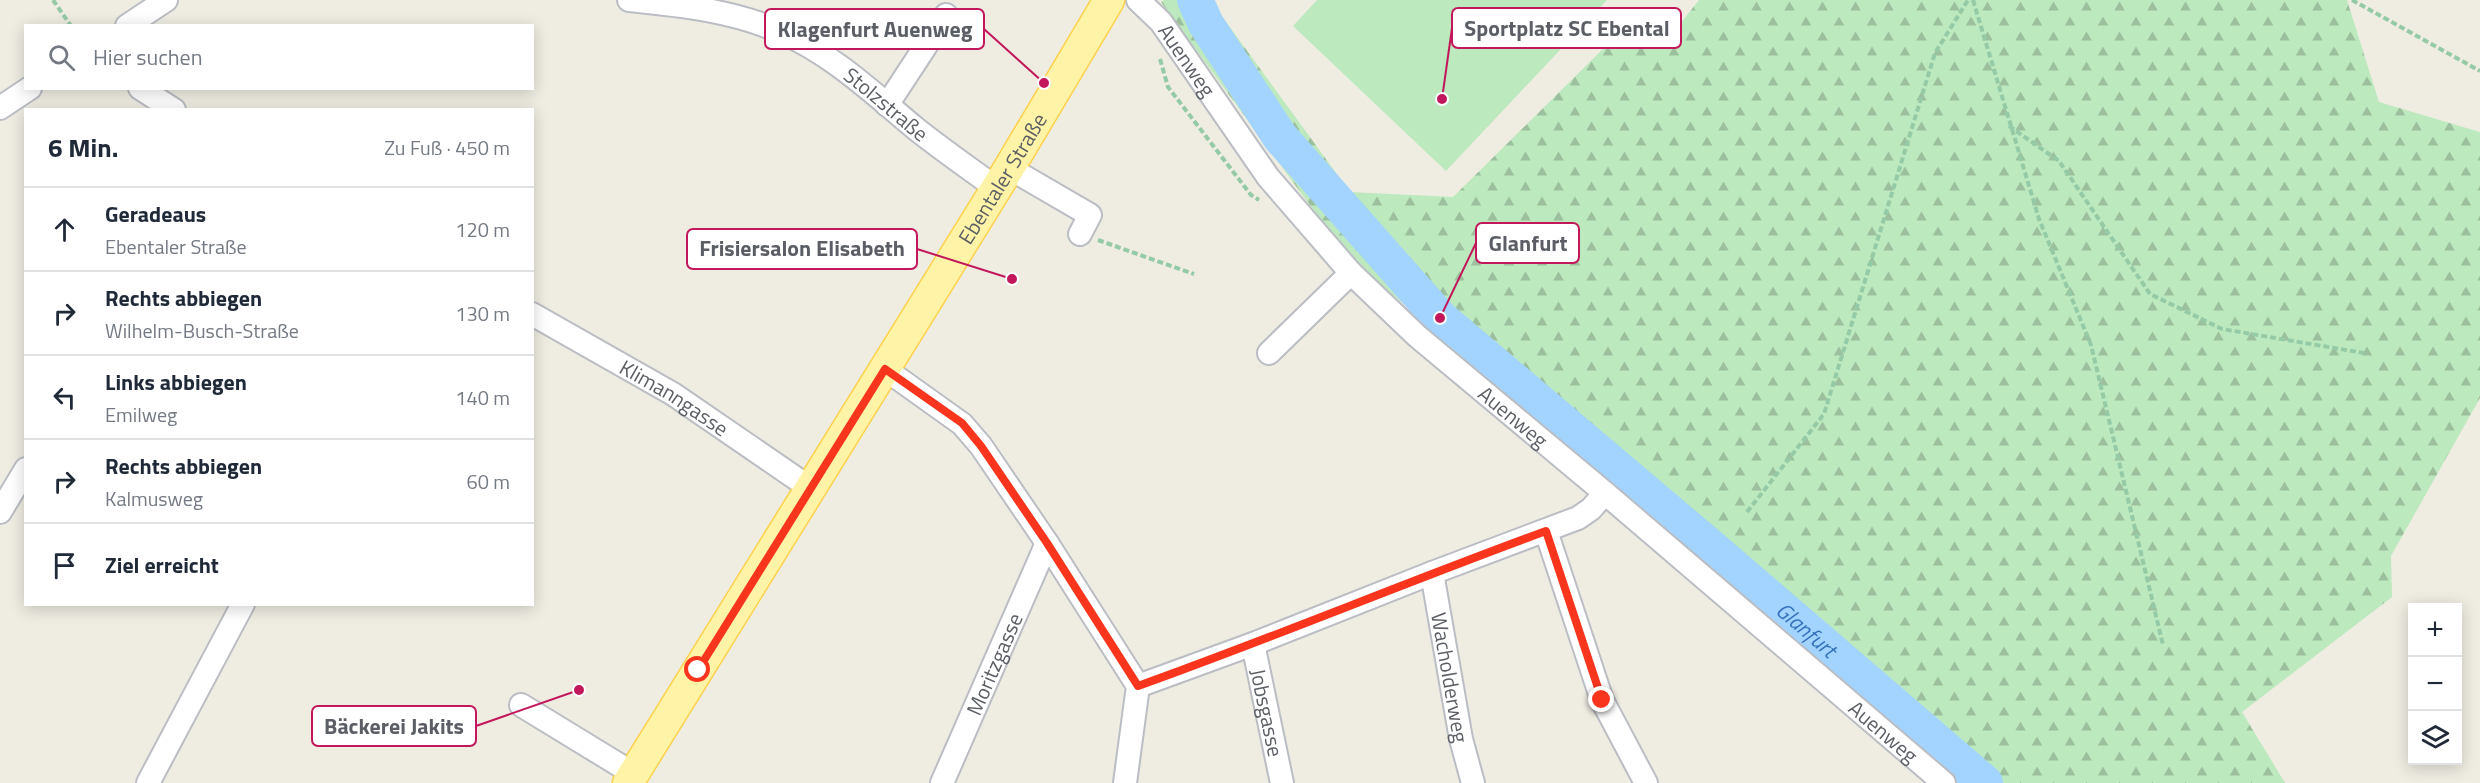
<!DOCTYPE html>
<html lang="de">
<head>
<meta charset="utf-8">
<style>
  body { margin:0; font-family:"Titillium Web",sans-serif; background:#f2f2f3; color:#1f2937 }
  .controls { position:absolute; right:18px; bottom:18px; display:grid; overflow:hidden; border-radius:0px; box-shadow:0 3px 15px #0003 }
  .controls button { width:54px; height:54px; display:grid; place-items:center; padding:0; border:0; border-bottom:2px solid #e0e1e3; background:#fff; color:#1f2937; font:30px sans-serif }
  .stop { position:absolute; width:18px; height:18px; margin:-14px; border:4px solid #f9351e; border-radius:50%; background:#fff }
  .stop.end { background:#f9351e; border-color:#fff; box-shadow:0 2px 6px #0008 }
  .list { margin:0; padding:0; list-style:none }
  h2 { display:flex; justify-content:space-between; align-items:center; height:78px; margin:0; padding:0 24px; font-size:26px }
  h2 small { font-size:20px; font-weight:400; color:#747a83 }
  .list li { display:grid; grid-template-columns:39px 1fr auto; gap:18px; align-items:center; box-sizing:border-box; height:84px; padding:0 24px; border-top:2px solid #e0e1e3 }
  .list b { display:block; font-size:22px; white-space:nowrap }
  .list p { margin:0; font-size:20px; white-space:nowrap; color:#747a83 }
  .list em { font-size:20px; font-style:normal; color:#747a83 }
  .icon { flex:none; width:33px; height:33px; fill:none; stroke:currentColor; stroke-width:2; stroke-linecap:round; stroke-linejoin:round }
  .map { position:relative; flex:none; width:2480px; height:783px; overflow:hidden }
  .search { position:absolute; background:#fff; box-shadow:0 3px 15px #0003; left:24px; top:24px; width:510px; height:66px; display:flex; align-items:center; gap:15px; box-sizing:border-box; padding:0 21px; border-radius:0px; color:#747a83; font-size:22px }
  .panel { position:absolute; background:#fff; box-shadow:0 3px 15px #0003; left:24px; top:108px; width:510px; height:498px; border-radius:0px }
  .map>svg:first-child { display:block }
</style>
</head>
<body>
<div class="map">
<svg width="2480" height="783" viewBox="0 0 2480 783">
  <defs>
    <pattern id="forest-firs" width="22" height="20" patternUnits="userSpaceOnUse" patternTransform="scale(1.5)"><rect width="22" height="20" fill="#bce9bd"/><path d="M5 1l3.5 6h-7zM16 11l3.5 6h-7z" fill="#9cc09d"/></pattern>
  </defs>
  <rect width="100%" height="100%" fill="#efede2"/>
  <polygon fill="url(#forest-firs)" points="1164,0 1210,0 1350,192 1453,197 1613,39 1663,45 1699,0 2347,0 2379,102 2480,132 2480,398 2391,556 2392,597 2242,712 2285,783 1969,783 1374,279 1320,219 1161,2"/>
  <polygon fill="#bce9bd" points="1317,0 1607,0 1446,171 1293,26"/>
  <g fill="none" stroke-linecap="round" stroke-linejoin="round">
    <path stroke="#a2d4ff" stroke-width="36" id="s1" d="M1195 0 1206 24 1280 137 1440 318 1707 544 1985 783"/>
    <g stroke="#babdc3" stroke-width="26">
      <g id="minor">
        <path id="s2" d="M629 0C680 5 734 11 781 32 832 54 873 93 915 128 941 149 969 168 996 188"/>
        <path id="s3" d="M1138 0 1161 22 1268 177 1351 273 1417 336 1605 493 1944 783"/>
        <polyline points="127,26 166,0"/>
        <polyline points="140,88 174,110"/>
        <polyline points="887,105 946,15"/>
        <polyline points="0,108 30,88"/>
        <polyline points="1009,168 1090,215 1080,234"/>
        <path id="s4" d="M532 314 673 394 810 488"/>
        <polyline points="1269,353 1351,273"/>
        <polyline points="885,369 962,424 981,446 1047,543 1138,686 1125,783"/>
        <polyline points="0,512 26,469"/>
        <polyline points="1546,531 1602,700 1646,783"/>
        <path id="s5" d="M1432 573 1461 739 1473 783"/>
        <path id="s6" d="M1253 644 1282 783"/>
        <polyline points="1138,686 1253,644 1432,573 1578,518 1591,509 1605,493"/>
        <polyline points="521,705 634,774"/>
        <polyline points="148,783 243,604"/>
        <path id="s7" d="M942 783 1047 543"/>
      </g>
    </g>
    <g stroke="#fed14c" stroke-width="33">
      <g id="major">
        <path id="s8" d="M628 783 1009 168 1109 0"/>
      </g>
    </g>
    <g stroke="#95caa6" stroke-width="4" stroke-dasharray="6 3" stroke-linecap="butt">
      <polyline points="53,0 71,26"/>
      <polyline points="1973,0 2039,219 2091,345 2163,645"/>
      <polyline points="2352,0 2480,71"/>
      <polyline points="1160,59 1168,87 1251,195 1259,200"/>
      <polyline points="2009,126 2059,161 2150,294 2222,329 2364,353"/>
      <polyline points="1098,240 1194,274"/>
      <polyline points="1747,512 1824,414 1935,53 1968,0"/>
    </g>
    <use href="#minor" stroke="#fff" stroke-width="22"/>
    <use href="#major" stroke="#fff3a7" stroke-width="30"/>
  </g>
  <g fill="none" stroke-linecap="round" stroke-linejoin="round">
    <path stroke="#f9351e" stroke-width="8" d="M698 670 885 369 962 423 981 446 1047 543 1138 686C1275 637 1409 581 1546 531L1602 700"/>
  </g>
  <g text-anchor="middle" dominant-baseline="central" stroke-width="5" stroke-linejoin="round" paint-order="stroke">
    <g font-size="21" fill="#5b5f65" stroke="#fff">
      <text stroke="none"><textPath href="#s3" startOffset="78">Auenweg</textPath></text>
      <text stroke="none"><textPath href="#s2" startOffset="284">Stolzstraße</textPath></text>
      <text stroke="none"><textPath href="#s8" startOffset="711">Ebentaler Straße</textPath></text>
      <text stroke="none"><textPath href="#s4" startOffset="165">Klimanngasse</textPath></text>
      <text stroke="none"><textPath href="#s3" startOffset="564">Auenweg</textPath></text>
      <text stroke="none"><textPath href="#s7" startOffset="130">Moritzgasse</textPath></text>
      <text stroke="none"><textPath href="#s5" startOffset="106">Wacholderweg</textPath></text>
      <text stroke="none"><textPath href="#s6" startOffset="70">Jobsgasse</textPath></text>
      <text stroke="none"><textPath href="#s3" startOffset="1050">Auenweg</textPath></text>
    </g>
    <g font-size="22" font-style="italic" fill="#3673bb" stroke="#fff">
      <text stroke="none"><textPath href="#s1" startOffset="884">Glanfurt</textPath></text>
    </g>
  </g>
  <path fill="none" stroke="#c2185b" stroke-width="2" d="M1442 99L1452 28M1044 83L984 29M1440 318L1476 243M1012 279L917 249M579 690L476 726"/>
  <g fill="#c2185b" stroke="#fff" stroke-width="2">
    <circle cx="1442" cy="99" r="6"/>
    <circle cx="1044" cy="83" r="6"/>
    <circle cx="1440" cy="318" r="6"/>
    <circle cx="1012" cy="279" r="6"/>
    <circle cx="579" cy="690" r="6"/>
  </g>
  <g fill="#fff" stroke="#c2185b" stroke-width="2">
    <rect x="1452" y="8" width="229" height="40" rx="6"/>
    <rect x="765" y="9" width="219" height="40" rx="6"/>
    <rect x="1476" y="223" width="103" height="40" rx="6"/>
    <rect x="687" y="229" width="230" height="40" rx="6"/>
    <rect x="312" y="706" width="164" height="40" rx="6"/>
  </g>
  <g font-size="22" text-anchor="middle" font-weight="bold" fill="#5b5f65">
    <text x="1567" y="36">Sportplatz SC Ebental</text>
    <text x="875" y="37">Klagenfurt Auenweg</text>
    <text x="1528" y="251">Glanfurt</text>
    <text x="802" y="256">Frisiersalon Elisabeth</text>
    <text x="394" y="734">Bäckerei Jakits</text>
  </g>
</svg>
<div class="controls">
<button>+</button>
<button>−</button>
<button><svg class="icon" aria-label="layers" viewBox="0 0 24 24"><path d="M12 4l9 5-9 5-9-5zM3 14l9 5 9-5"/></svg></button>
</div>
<div class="stop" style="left:698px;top:670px"></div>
<div class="stop end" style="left:1602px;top:700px"></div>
<div class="search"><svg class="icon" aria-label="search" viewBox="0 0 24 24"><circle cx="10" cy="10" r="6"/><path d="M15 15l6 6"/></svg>Hier suchen</div>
<section class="panel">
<h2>6 Min.<small>Zu Fuß · 450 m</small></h2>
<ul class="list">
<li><svg class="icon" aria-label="ahead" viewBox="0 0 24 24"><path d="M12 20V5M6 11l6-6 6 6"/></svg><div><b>Geradeaus</b><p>Ebentaler Straße</p></div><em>120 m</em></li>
<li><svg class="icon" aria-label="right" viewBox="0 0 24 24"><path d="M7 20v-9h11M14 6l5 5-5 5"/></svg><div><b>Rechts abbiegen</b><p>Wilhelm-Busch-Straße</p></div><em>130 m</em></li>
<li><svg class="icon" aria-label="left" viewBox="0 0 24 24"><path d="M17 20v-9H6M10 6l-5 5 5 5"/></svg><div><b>Links abbiegen</b><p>Emilweg</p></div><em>140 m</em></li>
<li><svg class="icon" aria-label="right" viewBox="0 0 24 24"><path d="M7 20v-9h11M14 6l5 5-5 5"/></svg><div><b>Rechts abbiegen</b><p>Kalmusweg</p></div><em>60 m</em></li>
<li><svg class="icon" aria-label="arrive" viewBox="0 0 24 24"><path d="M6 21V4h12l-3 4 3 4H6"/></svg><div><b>Ziel erreicht</b></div></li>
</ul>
</section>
</div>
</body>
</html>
